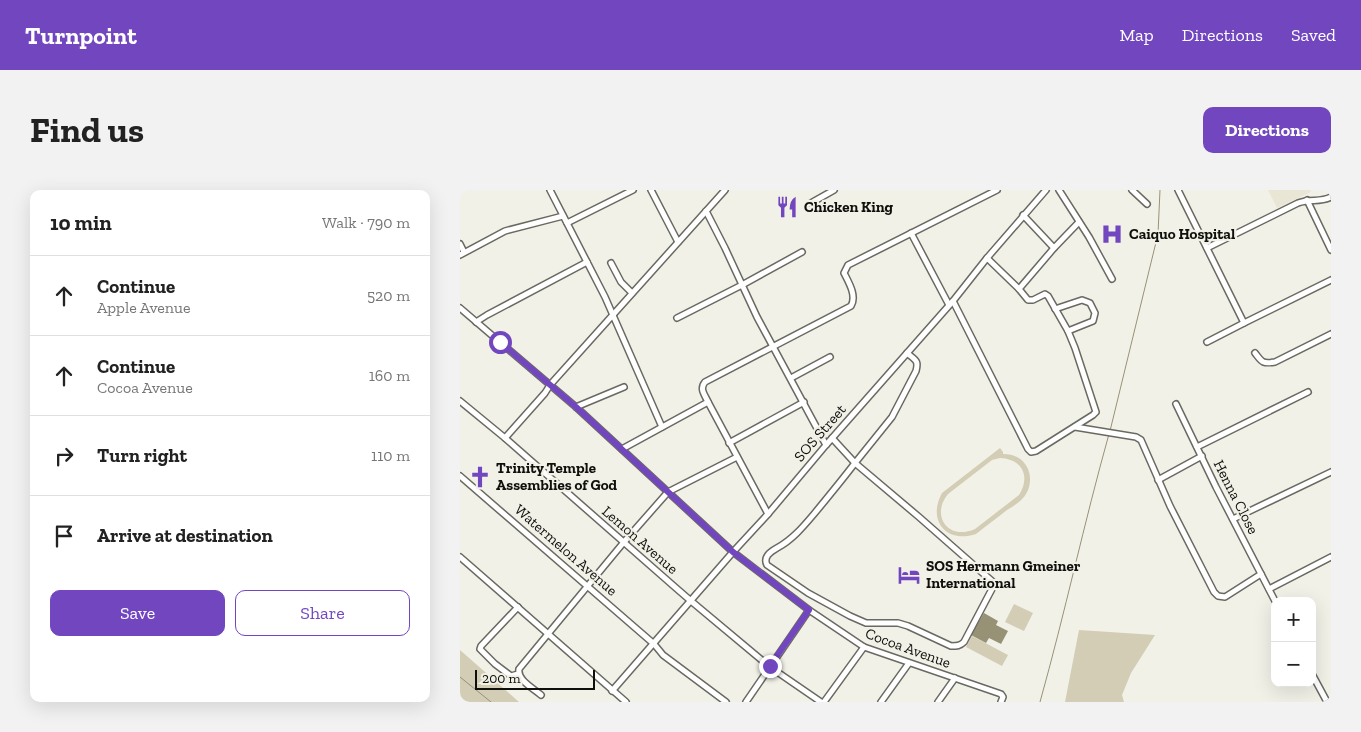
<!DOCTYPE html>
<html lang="en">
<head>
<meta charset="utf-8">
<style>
  body { margin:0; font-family:"Zilla Slab",serif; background:#f2f2f2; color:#222 }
  .controls { position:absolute; right:15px; bottom:15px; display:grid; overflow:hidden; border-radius:10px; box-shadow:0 5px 20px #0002 }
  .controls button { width:45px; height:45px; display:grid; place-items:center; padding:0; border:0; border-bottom:1px solid #e0e0e0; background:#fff; color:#222; font:25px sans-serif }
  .scale { position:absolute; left:15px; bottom:12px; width:120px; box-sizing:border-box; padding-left:5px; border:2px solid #0f0f0c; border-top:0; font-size:14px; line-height:18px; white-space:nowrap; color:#0f0f0c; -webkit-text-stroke:4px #f2f1e8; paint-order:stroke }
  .stop { position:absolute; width:15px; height:15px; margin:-11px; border:4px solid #7146bf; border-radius:50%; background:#fff }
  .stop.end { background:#7146bf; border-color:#fff; box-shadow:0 1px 5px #0008 }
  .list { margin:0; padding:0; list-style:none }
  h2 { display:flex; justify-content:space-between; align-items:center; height:65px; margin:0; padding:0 20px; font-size:21px }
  h2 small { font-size:16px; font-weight:400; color:#767676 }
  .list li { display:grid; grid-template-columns:32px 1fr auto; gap:15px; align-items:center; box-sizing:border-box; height:80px; padding:0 20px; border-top:1px solid #e0e0e0 }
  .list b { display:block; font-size:19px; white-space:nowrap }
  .list p { margin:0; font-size:16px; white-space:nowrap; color:#767676 }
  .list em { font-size:16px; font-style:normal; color:#767676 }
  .actions { display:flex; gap:10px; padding:15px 20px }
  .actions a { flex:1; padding:11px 0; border:1px solid #7146bf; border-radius:10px; text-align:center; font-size:18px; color:#7146bf }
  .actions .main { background:#7146bf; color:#fff }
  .icon { flex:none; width:28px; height:28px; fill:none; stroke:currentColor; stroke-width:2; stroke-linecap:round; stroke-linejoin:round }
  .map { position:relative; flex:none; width:871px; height:512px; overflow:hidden; border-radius:10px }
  header { display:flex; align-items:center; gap:30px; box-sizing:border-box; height:70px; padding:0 25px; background:#7146bf; color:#fff }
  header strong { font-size:24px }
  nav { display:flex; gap:28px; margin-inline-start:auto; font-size:18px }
  .intro { display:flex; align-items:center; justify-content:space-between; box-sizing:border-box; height:120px; padding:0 30px }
  h1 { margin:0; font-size:35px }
  .button { padding:12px 22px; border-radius:10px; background:#7146bf; color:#fff; font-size:18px; font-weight:700 }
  main { display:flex; gap:30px; padding:0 30px }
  aside { flex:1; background:#fff; border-radius:10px; box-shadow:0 5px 20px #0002 }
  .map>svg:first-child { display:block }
</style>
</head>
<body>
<header>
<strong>Turnpoint</strong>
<nav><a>Map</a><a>Directions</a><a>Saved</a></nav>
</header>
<div class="intro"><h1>Find us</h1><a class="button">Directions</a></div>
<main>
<aside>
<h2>10 min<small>Walk · 790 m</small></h2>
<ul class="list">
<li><svg class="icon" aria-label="ahead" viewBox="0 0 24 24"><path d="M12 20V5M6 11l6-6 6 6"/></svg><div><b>Continue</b><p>Apple Avenue</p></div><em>520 m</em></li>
<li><svg class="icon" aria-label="ahead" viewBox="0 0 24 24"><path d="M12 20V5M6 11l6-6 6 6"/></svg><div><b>Continue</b><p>Cocoa Avenue</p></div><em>160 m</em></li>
<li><svg class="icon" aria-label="right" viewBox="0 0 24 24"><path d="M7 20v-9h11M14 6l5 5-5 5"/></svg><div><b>Turn right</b></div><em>110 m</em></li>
<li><svg class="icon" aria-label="arrive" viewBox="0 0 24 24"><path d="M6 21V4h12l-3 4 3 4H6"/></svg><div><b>Arrive at destination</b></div></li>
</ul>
<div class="actions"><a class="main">Save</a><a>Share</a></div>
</aside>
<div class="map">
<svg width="871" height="512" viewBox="0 0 871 512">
  <rect width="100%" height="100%" fill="#f2f1e8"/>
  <polygon fill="#e9e6d6" points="808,0 850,0 851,2 817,18"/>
  <g fill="#d2cdb4" fill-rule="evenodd">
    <path d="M540 258 543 262V264C554 264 563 268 568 279 572 288 570 301 563 308 559 313 552 317 547 320 537 328 526 336 516 344 486 354 467 330 482 303ZM540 268C562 269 571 286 559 305L515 339C489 351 470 326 488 304L532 270Z"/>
    <polygon points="554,414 573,423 564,441 545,432"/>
    <polygon points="619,440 695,445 671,483 662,505 664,512 605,512"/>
    <polygon points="512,446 548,465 542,476 506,457"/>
    <polygon points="0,460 59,512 0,512"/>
  </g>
  <polygon fill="#979276" points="524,423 538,431 536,435 548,441 541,454 529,448 526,453 511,445"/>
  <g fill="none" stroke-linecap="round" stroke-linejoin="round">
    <g stroke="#979276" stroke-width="1">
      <polyline points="650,241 698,44 700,0"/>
      <polyline points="0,487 31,512"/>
      <path d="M580 512C605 423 624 333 649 244"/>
    </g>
    <g stroke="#6a6961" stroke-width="8">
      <g id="minor">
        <polyline points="90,0 145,107 202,237"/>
        <polyline points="191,0 218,52"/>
        <polyline points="599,0 629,47 652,89"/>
        <polyline points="672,0 687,14"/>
        <polyline points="718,0 784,133 871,90"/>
        <polyline points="847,10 871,60"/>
        <polyline points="351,13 374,0"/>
        <polyline points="246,21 265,58 297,127 366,255"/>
        <polyline points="563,25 594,58"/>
        <polyline points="107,33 173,0"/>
        <polyline points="451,43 489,115"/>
        <polyline points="0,54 4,62"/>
        <path d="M747 58 838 13C850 8 860 13 871 7"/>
        <polyline points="0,65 45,41 103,26"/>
        <polyline points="151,73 161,92 172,103"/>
        <polyline points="559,99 594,58 619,32"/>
        <polyline points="493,111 568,259 571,262 576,261 633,225 636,222 615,158 608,141 588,106 585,104 573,110 568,110 559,99 527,68"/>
        <polyline points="0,118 116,217 273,362 349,420 404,457 541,504 543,507 541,512"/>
        <polyline points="595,119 622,110 630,113 635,123 633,131 608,141"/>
        <polyline points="217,128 282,95 342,62"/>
        <polyline points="16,132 27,125 127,72"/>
        <polyline points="747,152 784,133"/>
        <path d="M795 163C802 172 802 174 815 172L871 144"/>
        <polyline points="331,188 370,167"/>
        <polyline points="0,211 45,248 216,398 231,411 310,477 361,512"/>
        <polyline points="716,214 756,297 815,411"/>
        <polyline points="116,217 164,197"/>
        <polyline points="615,237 676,247 681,250 710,316 754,402 758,406 765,407 801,384"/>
        <polyline points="45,248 85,203 90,195 265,0"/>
        <path d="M372 248 395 273 432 227 456 181C459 170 455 170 447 163"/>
        <polyline points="269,253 344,212"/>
        <polyline points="737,257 848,202"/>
        <polyline points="162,259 248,212"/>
        <path d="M395 273 459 327 533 392V397L504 452C500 456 497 456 491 456L448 436 438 433H406L390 426 348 403 307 375C303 367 310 362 317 358 332 350 343 337 354 324 368 307 382 290 395 273Z"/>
        <polyline points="0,286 194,454 203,465 266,512"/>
        <polyline points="698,290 742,266"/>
        <path d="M308 324 248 212C245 205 239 199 245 192L391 116C397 106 389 93 384 83L388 75 537 0"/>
        <polyline points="773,329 871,282"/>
        <polyline points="0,367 166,512"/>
        <polyline points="809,399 871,367"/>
        <polyline points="58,417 21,456 20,459 35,474 51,486 58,484"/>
        <polyline points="852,484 866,510"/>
        <polyline points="152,501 273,362 308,324 366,255 493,111 527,68 586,0"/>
        <path d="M81 505C73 498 57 490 59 479L164 352 208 302 277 267"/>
        <polyline points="286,512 349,420"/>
        <polyline points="364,512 404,457"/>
        <polyline points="421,512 449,473"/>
        <polyline points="478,512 495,488"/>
      </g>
    </g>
    <use href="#minor" stroke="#fff" stroke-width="5"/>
  </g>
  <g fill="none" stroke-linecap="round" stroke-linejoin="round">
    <polyline stroke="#7146bf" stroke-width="6" points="40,152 116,217 273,362 349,420 310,476"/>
  </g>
  <defs>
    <g id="restaurant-bare" transform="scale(1.725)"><path d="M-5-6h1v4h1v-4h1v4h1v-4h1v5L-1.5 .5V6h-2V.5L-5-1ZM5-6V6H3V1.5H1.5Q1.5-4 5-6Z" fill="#7146bf" stroke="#f2f1e8" stroke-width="2.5" paint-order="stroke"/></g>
    <g id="hospital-bare" transform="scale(1.725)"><path d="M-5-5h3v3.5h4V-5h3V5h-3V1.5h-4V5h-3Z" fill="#7146bf" stroke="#f2f1e8" stroke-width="2.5" paint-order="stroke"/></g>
    <g id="church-bare" transform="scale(1.725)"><path d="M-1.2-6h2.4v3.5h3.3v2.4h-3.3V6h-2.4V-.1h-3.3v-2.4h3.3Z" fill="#7146bf" stroke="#f2f1e8" stroke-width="2.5" paint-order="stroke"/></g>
    <g id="hotel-bare" transform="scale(1.725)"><path d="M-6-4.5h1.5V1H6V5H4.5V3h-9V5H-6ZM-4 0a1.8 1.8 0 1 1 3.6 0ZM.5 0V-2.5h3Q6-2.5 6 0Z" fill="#7146bf" stroke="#f2f1e8" stroke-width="2.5" paint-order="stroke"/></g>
  </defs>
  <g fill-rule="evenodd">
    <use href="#restaurant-bare" x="327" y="17"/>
    <use href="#hospital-bare" x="652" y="44"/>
    <use href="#church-bare" x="20" y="287"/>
    <use href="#hotel-bare" x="449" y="385"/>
  </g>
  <g text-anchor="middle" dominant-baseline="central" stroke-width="4.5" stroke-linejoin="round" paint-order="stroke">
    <g font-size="15" font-weight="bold" fill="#0f0f0c" stroke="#f2f1e8" text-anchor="start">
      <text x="344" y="17">Chicken King</text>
      <text x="669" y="44">Caiquo Hospital</text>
      <text x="36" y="278">Trinity Temple<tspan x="36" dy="17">Assemblies of God</tspan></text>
      <text x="466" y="376">SOS Hermann Gmeiner<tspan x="466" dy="17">International</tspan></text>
    </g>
    <g font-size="15" fill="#0f0f0c" stroke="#f2f1e8">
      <text transform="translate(360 243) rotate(-49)">SOS Street</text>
      <text transform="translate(776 307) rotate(63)">Henna Close</text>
      <text transform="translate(180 350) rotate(41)">Lemon Avenue</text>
      <text transform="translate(106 360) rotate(41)">Watermelon Avenue</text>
      <text transform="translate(448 458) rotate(20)">Cocoa Avenue</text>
    </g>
  </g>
</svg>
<div class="controls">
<button>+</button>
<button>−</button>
</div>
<div class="scale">200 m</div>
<div class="stop" style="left:40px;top:152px"></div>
<div class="stop end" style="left:310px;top:476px"></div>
</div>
</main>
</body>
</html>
